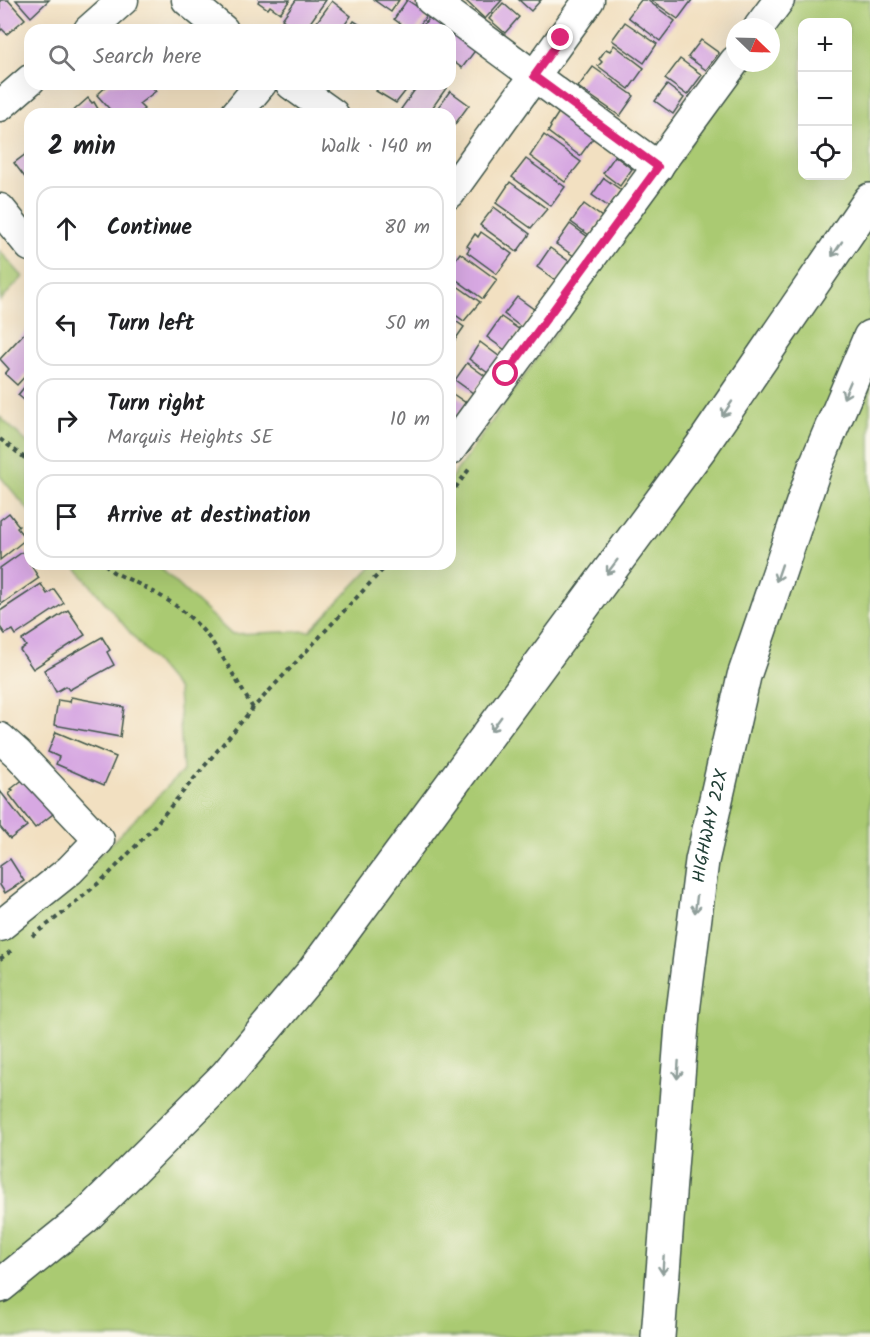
<!DOCTYPE html>
<html lang="en">
<head>
<meta charset="utf-8">
<style>
  body { margin:0; font-family:Kalam,sans-serif; background:#f6f6f6; color:#202124 }
  .controls { position:absolute; right:18px; top:18px; display:grid; overflow:hidden; border-radius:12px; box-shadow:0 6px 24px #0002 }
  .controls button { width:54px; height:54px; display:grid; place-items:center; padding:0; border:0; border-bottom:2px solid #e0e0e0; background:#fff; color:#202124; font:30px sans-serif }
  .compass { position:absolute; left:726px; top:18px; width:54px; height:54px; border-radius:50%; background:#fff; box-shadow:0 6px 24px #0002; rotate:113deg }
  .stop { position:absolute; width:18px; height:18px; margin:-14px; border:4px solid #db2777; border-radius:50%; background:#fff }
  .stop.end { background:#db2777; border-color:#fff; box-shadow:0 2px 6px #0008 }
  .list { margin:0; padding:0; list-style:none }
  h2 { display:flex; justify-content:space-between; align-items:center; height:78px; margin:0; padding:0 24px; font-size:26px }
  h2 small { font-size:20px; font-weight:400; color:#757577 }
  .list li { display:grid; grid-template-columns:39px 1fr auto; gap:18px; align-items:center; box-sizing:border-box; height:84px; margin:0 12px 12px; padding:0 12px; border:2px solid #e0e0e0; border-radius:18px }
  .list b { display:block; font-size:22px; white-space:nowrap }
  .list p { margin:0; font-size:20px; white-space:nowrap; color:#757577 }
  .list em { font-size:20px; font-style:normal; color:#757577 }
  .icon { flex:none; width:33px; height:33px; fill:none; stroke:currentColor; stroke-width:2; stroke-linecap:round; stroke-linejoin:round }
  .map { position:relative; flex:none; width:870px; height:1337px; overflow:hidden }
  .search { position:absolute; background:#fff; box-shadow:0 6px 24px #0002; left:24px; top:24px; width:432px; height:66px; display:flex; align-items:center; gap:15px; box-sizing:border-box; padding:0 21px; border-radius:18px; color:#757577; font-size:22px }
  .panel { position:absolute; background:#fff; box-shadow:0 6px 24px #0002; left:24px; top:108px; width:432px; height:462px; border-radius:18px }
  .map>svg:first-child { display:block }
</style>
</head>
<body>
<div class="map">
<svg width="870" height="1337" viewBox="0 0 870 1337">
  <rect width="100%" height="100%" fill="#fbf7ec"/>
  <filter id="ink" filterUnits="userSpaceOnUse"><feTurbulence type="fractalNoise" baseFrequency=".0167" numOctaves="2"/><feDisplacementMap in="SourceGraphic" scale="12" xChannelSelector="R" yChannelSelector="G"/><feConvolveMatrix kernelMatrix="1 2 1 2 8 2 1 2 1" color-interpolation-filters="sRGB"/></filter>
  <filter id="wash" filterUnits="userSpaceOnUse"><feTurbulence type="fractalNoise" baseFrequency=".008" numOctaves="4" result="noise"/><feDisplacementMap in="SourceGraphic" scale="24" xChannelSelector="R" yChannelSelector="G"/><feGaussianBlur stdDeviation="1.35" result="paint"/><feColorMatrix in="noise" values="0 0 0 0 0 0 0 0 0 0 0 0 0 0 0 0 0 1.4 0 .05"/><feComposite in="paint" operator="in"/></filter>
  <g filter="url(#wash)">
    <rect width="100%" height="100%" fill="#f2e0c1"/>
    <g fill="#aaca72" stroke="#648453" stroke-width="1.5" fill-rule="evenodd">
      <path d="M794 0H870V1337H0V936L53 902 183 771 178 690 73 564H156L231 634 310 631 374 564H450V480L748 63H771V32ZM802 22H848V176H802Z"/>
      <polygon points="0,251 23,277 0,301"/>
      <polygon points="0,417 30,445 30,512 0,476"/>
    </g>
    <g id="blocks">
      <g fill="#d7a8e2">
        <polygon points="0,0 8,0 25,19 7,34 2,29 0,31"/>
        <polygon points="16,0 49,0 31,17"/>
        <polygon points="259,0 290,0 280,13 270,6 268,9 258,2"/>
        <polygon points="296,0 326,0 305,30 296,30 282,19"/>
        <polygon points="374,0 399,0 391,12"/>
        <polygon points="407,0 428,14 416,30 409,30 394,19"/>
        <polygon points="467,0 502,0 485,19 466,1"/>
        <polygon points="519,0 541,0 531,11"/>
        <polygon points="641,0 647,0 675,21 660,41 628,17"/>
        <polygon points="651,0 692,0 678,19"/>
        <polygon points="332,1 351,16 341,30 311,30"/>
        <polygon points="503,3 519,17 505,33 489,19"/>
        <polygon points="429,17 447,30 420,30"/>
        <polygon points="354,21 368,30 348,30"/>
        <polygon points="625,22 657,44 644,63 612,40"/>
        <polygon points="453,33 477,48 462,68 450,59 450,37"/>
        <polygon points="701,40 719,53 706,70 688,57"/>
        <polygon points="614,45 644,68 629,89 598,66 602,62 599,59 606,49 610,51"/>
        <polygon points="680,59 702,75 687,95 665,79"/>
        <polygon points="593,67 634,96 620,116 578,87"/>
        <polygon points="109,84 149,84 156,91 139,104 144,109 139,114 114,114 97,95"/>
        <polygon points="382,84 411,84 396,103 376,91"/>
        <polygon points="419,84 443,84 447,87 428,114 408,114 401,109"/>
        <polygon points="667,85 684,98 673,114 655,101"/>
        <polygon points="450,91 469,105 450,131 450,114 433,114"/>
        <polygon points="88,98 92,103 94,102 101,114 70,114"/>
        <polygon points="559,112 594,137 580,156 548,132 551,127 550,126"/>
        <polygon points="544,135 581,162 565,182 530,156"/>
        <polygon points="30,151 30,184 14,163"/>
        <polygon points="615,156 632,169 620,186 603,173"/>
        <polygon points="526,159 565,187 551,206 512,177"/>
        <polygon points="604,178 621,190 609,207 592,195"/>
        <polygon points="510,182 547,209 531,228 496,203"/>
        <polygon points="584,204 602,217 589,235 571,222"/>
        <polygon points="494,207 530,234 517,252 480,225"/>
        <polygon points="570,224 588,237 574,256 556,244"/>
        <polygon points="481,232 512,254 497,274 467,252 470,248 467,246 475,234 478,237"/>
        <polygon points="550,248 570,262 557,281 537,267"/>
        <polygon points="460,253 497,280 483,299 450,275 450,267"/>
        <polygon points="450,281 480,302 464,321 450,311"/>
        <polygon points="517,297 535,310 522,328 504,314"/>
        <polygon points="450,317 464,327 450,347"/>
        <polygon points="501,317 520,330 505,350 487,337"/>
        <polygon points="30,327 30,371 17,385 5,374 9,369 0,359"/>
        <polygon points="480,342 500,357 488,373 469,359"/>
        <polygon points="467,363 485,376 473,393 455,380"/>
        <polygon points="30,380 30,405 18,395"/>
        <polygon points="450,392 466,403 453,421 450,418"/>
        <polygon points="9,513 19,526 17,528 26,539 0,560 0,520"/>
        <polygon points="24,551 30,559 30,564 35,566 32,567 39,578 0,605 0,568"/>
        <polygon points="41,584 47,594 54,589 64,603 16,635 13,630 5,634 0,627 0,611"/>
        <polygon points="68,610 85,635 33,669 20,650 26,646 22,640"/>
        <polygon points="102,637 110,650 107,652 114,665 69,690 66,686 56,692 44,670"/>
        <polygon points="71,697 124,707 120,737 54,725 58,700 70,702"/>
        <polygon points="56,732 116,757 104,785 56,764 59,757 48,752"/>
        <polygon points="25,778 53,814 35,828 9,794 13,790 11,789"/>
        <polygon points="0,791 27,826 10,839 0,827"/>
        <polygon points="10,859 24,881 5,893 0,885 0,866"/>
      </g>
    </g>
  </g>
  <g filter="url(#ink)">
    <use href="#blocks" fill-opacity="0" stroke="#3f5549" stroke-width="1.5"/>
    <g fill="none" stroke-linecap="round" stroke-linejoin="round">
      <g stroke="#3f5549" stroke-width="33">
        <g id="minor">
          <polyline points="187,0 223,30"/>
          <polyline points="431,0 658,167"/>
          <polyline points="759,27 779,0"/>
          <polyline points="89,30 123,0"/>
          <polyline points="291,84 333,114"/>
          <polyline points="0,106 30,80"/>
          <polyline points="236,114 261,84"/>
          <polyline points="450,193 589,0"/>
          <polyline points="0,209 30,246"/>
          <polyline points="450,450 735,61"/>
          <polyline points="0,738 18,754 99,840 70,870 0,926"/>
        </g>
      </g>
      <g stroke="#3f5549" stroke-width="36">
        <g id="highway">
          <polyline points="0,1286 84,1218 226,1076 313,972 701,447 870,200"/>
          <path id="s1" d="M658 1337 683 1012 702 861 744 676 815 467 870 337"/>
        </g>
      </g>
      <g stroke="#3f5549" stroke-width="4" stroke-dasharray="4.5 4.5" stroke-linecap="butt">
        <polyline points="0,439 30,462"/>
        <polyline points="450,495 470,468"/>
        <path d="M105 564 113 572C141 585 170 598 193 620 218 644 235 679 253 708"/>
        <polyline points="32,936 67,910 109,874 151,830 253,708 388,564"/>
        <polyline points="0,959 14,949"/>
      </g>
      <use href="#minor" stroke="#fff" stroke-width="30"/>
      <use href="#highway" stroke="#fff" stroke-width="33"/>
    </g>
    <defs><path id="oneway-shaft" d="M-6 0H5M1.5-3L5.5 0L1.5 3" fill="none" stroke-width="1.6" stroke-linecap="round" stroke-linejoin="round" transform="scale(1.5)"/></defs>
    <g stroke="#8f9e9a">
      <use href="#oneway-shaft" transform="translate(837 249) rotate(124)"/>
      <use href="#oneway-shaft" transform="translate(847 390) rotate(113)"/>
      <use href="#oneway-shaft" transform="translate(727 409) rotate(124)"/>
      <use href="#oneway-shaft" transform="translate(612 567) rotate(127)"/>
      <use href="#oneway-shaft" transform="translate(779 573) rotate(109)"/>
      <use href="#oneway-shaft" transform="translate(496 724) rotate(126)"/>
      <use href="#oneway-shaft" transform="translate(696 904) rotate(97)"/>
      <use href="#oneway-shaft" transform="translate(678 1070) rotate(94)"/>
      <use href="#oneway-shaft" transform="translate(663 1265) rotate(94)"/>
    </g>
  </g>
  <g fill="none" stroke-linecap="round" stroke-linejoin="round" filter="url(#ink)">
    <polyline stroke="#db2777" stroke-width="8" points="506,374 658,167 534,76 561,38"/>
  </g>
  <g text-anchor="middle" dominant-baseline="central" stroke-width="4.5" stroke-linejoin="round" paint-order="stroke">
    <g font-size="18" fill="#1f3d34" stroke="#fbf7ec">
      <text stroke="none"><textPath href="#s1" startOffset="514">HIGHWAY 22X</textPath></text>
    </g>
  </g>
</svg>
<div class="controls">
<button>+</button>
<button>−</button>
<button><svg class="icon" aria-label="locate" viewBox="0 0 24 24"><circle cx="12" cy="12" r="6"/><path d="M12 2v4M12 18v4M2 12h4M18 12h4"/></svg></button>
</div>
<svg class="compass" viewBox="-18 -18 36 36"><path d="M0-13l5 13h-10z" fill="#e53935"/><path d="M0 13l5-13h-10z" fill="#757577"/></svg>
<div class="stop" style="left:506px;top:374px"></div>
<div class="stop end" style="left:561px;top:38px"></div>
<div class="search"><svg class="icon" aria-label="search" viewBox="0 0 24 24"><circle cx="10" cy="10" r="6"/><path d="M15 15l6 6"/></svg>Search here</div>
<section class="panel">
<h2>2 min<small>Walk · 140 m</small></h2>
<ul class="list">
<li><svg class="icon" aria-label="ahead" viewBox="0 0 24 24"><path d="M12 20V5M6 11l6-6 6 6"/></svg><div><b>Continue</b></div><em>80 m</em></li>
<li><svg class="icon" aria-label="left" viewBox="0 0 24 24"><path d="M17 20v-9H6M10 6l-5 5 5 5"/></svg><div><b>Turn left</b></div><em>50 m</em></li>
<li><svg class="icon" aria-label="right" viewBox="0 0 24 24"><path d="M7 20v-9h11M14 6l5 5-5 5"/></svg><div><b>Turn right</b><p>Marquis Heights SE</p></div><em>10 m</em></li>
<li><svg class="icon" aria-label="arrive" viewBox="0 0 24 24"><path d="M6 21V4h12l-3 4 3 4H6"/></svg><div><b>Arrive at destination</b></div></li>
</ul>
</section>
</div>
</body>
</html>
